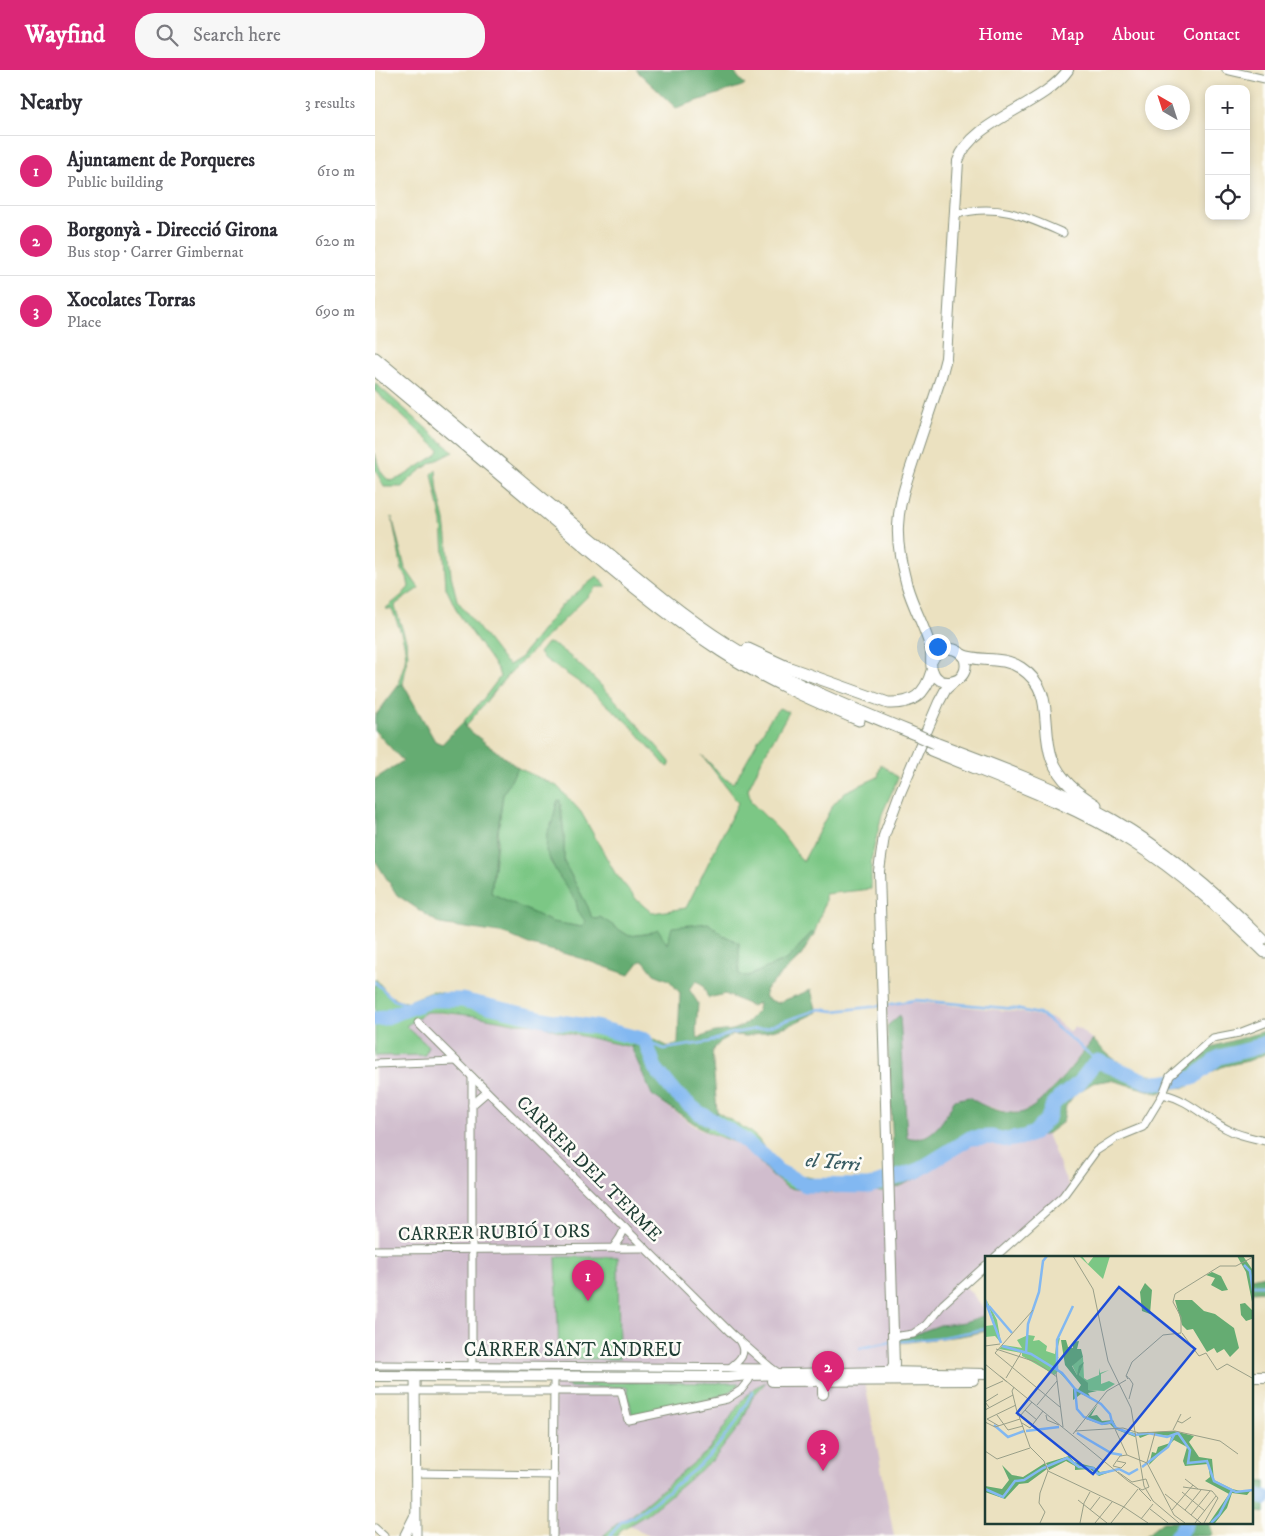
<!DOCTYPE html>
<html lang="en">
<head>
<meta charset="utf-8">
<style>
  body { margin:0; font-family:"IM FELL DW Pica",serif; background:#f7f7f7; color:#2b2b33 }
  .controls { position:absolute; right:15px; top:15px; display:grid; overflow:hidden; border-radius:10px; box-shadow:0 2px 8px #0003 }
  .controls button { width:45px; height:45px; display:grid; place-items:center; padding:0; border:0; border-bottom:1px solid #e1e1e2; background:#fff; color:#2b2b33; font:25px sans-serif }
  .compass { position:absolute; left:770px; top:15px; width:45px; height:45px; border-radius:50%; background:#fff; box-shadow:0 2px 8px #0003; rotate:321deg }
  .you { position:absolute; left:562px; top:576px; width:18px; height:18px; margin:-12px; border:4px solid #fff; border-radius:50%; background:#1a73e8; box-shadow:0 0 0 8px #1a73e833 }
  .badge { display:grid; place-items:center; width:32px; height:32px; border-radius:50%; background:#db2777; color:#fff; font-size:16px; font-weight:700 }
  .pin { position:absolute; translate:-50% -41px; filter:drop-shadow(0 1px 2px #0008) }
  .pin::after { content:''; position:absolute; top:26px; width:18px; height:15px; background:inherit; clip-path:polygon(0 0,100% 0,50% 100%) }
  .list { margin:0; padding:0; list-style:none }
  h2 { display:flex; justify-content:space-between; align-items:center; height:65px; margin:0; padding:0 20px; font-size:21px }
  h2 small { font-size:16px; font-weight:400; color:#7c7c81 }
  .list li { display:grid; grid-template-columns:32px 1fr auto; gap:15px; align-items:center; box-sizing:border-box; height:70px; padding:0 20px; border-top:1px solid #e1e1e2 }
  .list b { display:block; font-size:19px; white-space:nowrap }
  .list p { margin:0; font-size:16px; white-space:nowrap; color:#7c7c81 }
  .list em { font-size:16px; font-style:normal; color:#7c7c81 }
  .icon { flex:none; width:28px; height:28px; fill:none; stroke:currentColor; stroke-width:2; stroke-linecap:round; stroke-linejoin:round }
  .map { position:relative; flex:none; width:890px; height:1466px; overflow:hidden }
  header { display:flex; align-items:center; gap:30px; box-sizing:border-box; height:70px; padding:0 25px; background:#db2777; color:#fff }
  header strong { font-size:24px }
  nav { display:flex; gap:28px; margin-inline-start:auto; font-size:18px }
  .search { width:350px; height:45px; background:#f7f7f7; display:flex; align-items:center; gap:12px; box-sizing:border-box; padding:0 18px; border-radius:20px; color:#7c7c81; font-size:19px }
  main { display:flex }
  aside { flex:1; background:#fff }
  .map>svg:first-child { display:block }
</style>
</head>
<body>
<header>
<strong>Wayfind</strong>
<div class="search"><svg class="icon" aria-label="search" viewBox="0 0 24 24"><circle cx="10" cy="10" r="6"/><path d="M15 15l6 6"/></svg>Search here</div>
<nav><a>Home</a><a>Map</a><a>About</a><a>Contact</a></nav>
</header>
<main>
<aside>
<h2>Nearby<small>3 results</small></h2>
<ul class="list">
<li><span class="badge">1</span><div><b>Ajuntament de Porqueres</b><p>Public building</p></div><em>610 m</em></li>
<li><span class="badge">2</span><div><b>Borgonyà - Direcció Girona</b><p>Bus stop · Carrer Gimbernat</p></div><em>620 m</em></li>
<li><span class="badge">3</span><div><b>Xocolates Torras</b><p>Place</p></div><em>690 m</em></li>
</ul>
</aside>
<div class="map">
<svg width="890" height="1466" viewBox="0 0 890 1466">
  <rect width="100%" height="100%" fill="#fdfcf7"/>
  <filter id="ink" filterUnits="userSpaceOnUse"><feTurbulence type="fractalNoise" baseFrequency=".02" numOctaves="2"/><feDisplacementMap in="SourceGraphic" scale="10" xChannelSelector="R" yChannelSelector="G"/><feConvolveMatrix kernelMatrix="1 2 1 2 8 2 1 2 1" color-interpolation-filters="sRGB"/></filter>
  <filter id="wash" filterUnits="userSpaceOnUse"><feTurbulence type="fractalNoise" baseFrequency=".0096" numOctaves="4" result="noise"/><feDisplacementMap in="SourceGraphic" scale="20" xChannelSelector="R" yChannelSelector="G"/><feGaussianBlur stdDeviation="1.12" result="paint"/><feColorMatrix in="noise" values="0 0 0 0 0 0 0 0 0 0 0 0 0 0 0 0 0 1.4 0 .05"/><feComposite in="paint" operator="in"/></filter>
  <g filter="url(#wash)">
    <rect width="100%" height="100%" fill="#ebe1c0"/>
    <g fill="#d0bdcd">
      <polygon points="530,931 643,942 679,949 695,962 699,957 702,959 703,958 718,970 685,1010 663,1034 646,1043 631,1042 602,1033 594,1027 580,1030 566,1054 555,1065 543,1068 535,1068 532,1067 519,950 515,955 512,956 511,937"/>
      <polygon points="51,942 101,946 139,953 165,954 180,960 256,977 277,1025 325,1060 360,1073 380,1087 397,1106 452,1123 511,1121 547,1106 575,1082 596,1072 601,1070 632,1076 672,1064 695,1120 623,1187 611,1187 611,1198 591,1217 611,1240 611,1245 590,1252 565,1255 535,1266 517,1269 518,1308 489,1308 519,1466 283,1466 269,1464 254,1455 271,1445 338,1390 378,1326 389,1315 379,1318 367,1330 334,1380 256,1446 243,1453 228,1466 179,1466 179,1307 0,1306 0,961 31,955"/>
    </g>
    <g fill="#7cc785" stroke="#4e825c">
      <path d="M0 313 78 382C59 391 41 401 27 417H9L0 399V383C3 394 5 406 16 411L27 407 61 385 64 380 0 321Z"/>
      <polygon points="61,400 63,422 70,450 76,505 82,530 128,590 134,595 144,589 187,535 222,506 232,517 222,517 132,606 90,657 89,651 109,628 125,607 123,600 83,543 71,518 67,452 57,404"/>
      <path d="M17 447 30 498 44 518 21 534 20 537 31 570 33 585 28 614 23 616C24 607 28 600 30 592 33 577 24 558 19 544L16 539H10L26 526 34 517 32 507 27 500Z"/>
      <path d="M172 573C194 574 278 671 295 692V695L292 697 256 656 214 619 167 587 164 583Z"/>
      <polygon points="404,638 414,642 390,684 373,719 376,732 406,762 428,792 457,736 470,722 503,707 506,694 523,708 507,744 496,790 496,819 450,824 450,832 439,864 437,862 413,889 373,906 363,905 364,873 348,865 333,853 292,874 283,860 271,864 254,866 225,847 222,849 217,848 213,837 189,792 189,766 186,734 182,732 177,753 172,763 175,791 201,831 203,841 211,851 207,857 177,852 116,823 128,724 143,698 182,716 206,742 240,803 262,830 277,843 311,838 363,733 327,685 350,709 359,713 395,649"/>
      <polygon points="0,908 14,925 24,931 32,932 58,921 144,941 164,942 195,947 209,952 258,961 274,967 256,977 180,960 165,954 139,953 101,946 67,942 51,942 31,956 53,976 50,985 0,986"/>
      <polygon points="342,1042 374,1061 383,1069 395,1086 410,1098 428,1106 446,1110 509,1110 509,1121 452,1123 413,1118 397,1106 380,1087 361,1073 330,1061"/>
      <polygon points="181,1187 243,1187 244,1289 184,1289"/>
      <path d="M194 1312 364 1313C356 1331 278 1341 257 1345L252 1317H194Z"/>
      <polygon points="391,1312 378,1326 366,1354 338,1390 271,1445 246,1460 242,1466 228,1466 243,1453 256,1446 334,1380 367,1330 379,1318"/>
    </g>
    <g fill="#65ac72" stroke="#427453" fill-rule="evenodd">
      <polygon points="261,0 357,0 370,15 301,38"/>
      <path d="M28 614 60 671 67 674 89 651 90 657 143 698 128 724 121 772 116 823 177 852 207 857 210 851 203 841 201 831 182 803 171 781 172 763 177 753 182 732 185 730 189 766V792L213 837 217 848 222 849 225 847 254 866 271 864 283 859 292 874 297 857 333 853 348 865 364 873V905L373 906 413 889 437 862 439 864 426 886 390 920 391 928 402 933 436 920 442 942 413 956 372 966 358 965 347 970 337 981 342 1042 330 1061 277 1025 256 977 274 967 294 977 303 973 305 923 294 910 279 904 269 891H265L254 905 199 886 156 875 131 864 65 854 22 825 0 790V709L28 691 0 661V646L23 616ZM322 911 328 915 333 928 350 924 377 936 384 933 383 940 372 953 358 960 340 962 323 968 321 962 323 933 314 919Z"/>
      <path d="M525 945 532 1067C556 1075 571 1048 579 1030L594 1027C606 1036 629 1045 645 1043 666 1040 704 987 718 970 725 976 731 984 739 989 756 1001 777 1007 798 1008L824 984 839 976 890 961V984L873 991 849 996 825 1007 812 1017 799 1018 783 1023 736 1010 718 1013 700 1024 691 1036 688 1052 672 1064 632 1076 601 1070 596 1072 575 1082 547 1106 520 1118 512 956Z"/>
      <polygon points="890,1205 890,1221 876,1222 876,1208"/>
      <polygon points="611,1245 611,1261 585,1266 524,1273 523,1268 535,1266 565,1255 590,1252"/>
      <polygon points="876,1411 890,1412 890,1443 876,1441"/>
      <polygon points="788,1452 834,1452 838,1464 834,1466 770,1466"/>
    </g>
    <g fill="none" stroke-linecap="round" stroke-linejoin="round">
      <g stroke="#82b8f1" stroke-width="2.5">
        <polyline points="0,912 19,930 38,936"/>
        <polyline points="511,935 540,930 641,939 667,945 723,991"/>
        <polyline points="270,970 289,979 334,972 354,964 392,957 445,939 459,941 505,936"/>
        <polyline points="876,1215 890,1215"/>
        <polyline points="521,1272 568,1267 611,1259"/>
        <polyline points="485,1278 516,1272"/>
        <polyline points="235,1466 246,1452 258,1447 279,1432 325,1395 336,1384 360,1354 378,1321"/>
      </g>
      <g stroke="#82b8f1" stroke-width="15">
        <polyline points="0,949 9,948 56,930 87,930 178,951 220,957 270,970 280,998 300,1023 323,1042 363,1066 390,1087 403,1101 431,1115 494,1116 542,1101 595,1068 617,1067 632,1070 649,1067 659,1063 673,1048 678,1035 683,1029 704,1013 717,996 723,991 773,1012 785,1013 818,1008 844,987 876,979 890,973"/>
        <polyline points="876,1423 890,1428"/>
        <polyline points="801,1466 807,1460 811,1452"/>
      </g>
    </g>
  </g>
  <g filter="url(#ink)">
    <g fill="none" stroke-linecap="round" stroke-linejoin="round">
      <g stroke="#858f7a" stroke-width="9">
        <g id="minor">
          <polyline points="851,0 890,9"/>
          <path d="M579 145C621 132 650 146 688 163"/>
          <polyline points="43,953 358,1265 396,1298 405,1304"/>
          <polyline points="0,994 81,991"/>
          <polyline points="97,1007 97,1296"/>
          <path d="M788 1024C816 1030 831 1050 856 1061 866 1066 879 1068 890 1071"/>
          <polyline points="97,1035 112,1022"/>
          <polyline points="238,1178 245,1168 250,1158"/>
          <polyline points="0,1180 270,1178"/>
          <polyline points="620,1187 688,1126 721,1081 741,1068 768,1057 788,1024 795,1006 838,968 864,963 890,953"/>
          <polyline points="518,1267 538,1264 551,1255 568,1234 611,1195"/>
          <polyline points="0,1295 396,1298"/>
          <path d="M356 1297C365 1290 372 1284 365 1272"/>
          <polyline points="0,1321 246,1321 253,1350 352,1329 366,1320 374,1310"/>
          <polyline points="40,1403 179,1405"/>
          <polyline points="0,1458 9,1466"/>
          <polyline points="178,1466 179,1307"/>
        </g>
      </g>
      <g stroke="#858f7a" stroke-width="11">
        <g id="tertiary">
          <polyline points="40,1306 41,1466"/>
          <polyline points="30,1465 39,1447"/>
        </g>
      </g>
      <g stroke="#858f7a" stroke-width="12">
        <g id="secondary">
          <path d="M557 591C566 570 595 578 590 600 586 614 564 617 558 602 554 594 558 585 555 576 549 555 538 537 532 516 527 496 522 477 523 456 524 429 534 404 542 379 550 355 558 331 566 307L571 288 583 91C596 50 668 36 693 0"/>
          <polyline points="518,1302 517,1298 519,1295 506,871 504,801 509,766 525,723 564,632 571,619 580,611"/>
          <polyline points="0,1306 354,1307 373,1305 511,1302 611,1304"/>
          <polyline points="876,1307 890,1307"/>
          <polyline points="441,1308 444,1309 448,1314 448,1324"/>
          <polyline points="397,1311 598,1310"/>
        </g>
      </g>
      <g stroke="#858f7a" stroke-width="13">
        <g id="trunk">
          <path d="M0 288C66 343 132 398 197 453 248 495 297 539 352 574 411 612 476 638 540 664"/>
          <path d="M0 300C60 350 120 400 179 450 233 496 287 542 346 581 389 609 437 630 484 650"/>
          <path d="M373 579 412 597 513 633C538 634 550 625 557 601"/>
          <path d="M587 585C606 593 626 585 646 598 681 621 665 656 677 689 685 710 702 723 721 735"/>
          <path d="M560 673C619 695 684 719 738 750 794 782 842 824 887 869"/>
          <path d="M556 680C623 708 694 732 756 771 806 802 848 841 890 882"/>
        </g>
      </g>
      <use href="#minor" stroke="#fff" stroke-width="7"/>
      <use href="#tertiary" stroke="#fff" stroke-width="9"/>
      <use href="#secondary" stroke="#fff" stroke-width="10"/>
      <use href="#trunk" stroke="#fff" stroke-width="11"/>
      <g stroke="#858f7a" stroke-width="13" stroke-linecap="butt">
        <polyline id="trunk-bridge" points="540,664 560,673"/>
      </g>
      <use href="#trunk-bridge" stroke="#fff" stroke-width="11"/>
    </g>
  </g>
  <g text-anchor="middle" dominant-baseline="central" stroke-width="5" stroke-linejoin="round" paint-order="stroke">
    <g font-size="19" fill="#1f3d34" stroke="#fdfcf7">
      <text transform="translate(214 1099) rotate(45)">CARRER DEL TERME</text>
      <text transform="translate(119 1163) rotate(-1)">CARRER RUBIÓ I ORS</text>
      <text x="198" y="1280">CARRER SANT ANDREU</text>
    </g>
    <g font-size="20" font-style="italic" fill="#385c63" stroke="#fdfcf7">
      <text transform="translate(458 1093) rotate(5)">el Terri</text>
    </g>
  </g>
  <g transform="translate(610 1186)">
    <rect width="268" height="268" fill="#ebe1c0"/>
    <path d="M94 0H97L103 8 109 0H125L118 23ZM1 43 12 64 16 87 10 80 0 81V64V70L9 69V65ZM48 55 43 79 50 80 48 85 54 84 62 90 61 95 70 98 72 83 75 82 71 99 75 103 71 100V111L90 133 73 115 70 119 37 100V97L14 93 18 89 37 92 32 84 43 79ZM98 101 99 122 102 124 114 119V112L115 117 124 114 116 118V128L124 125 130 128 119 135 103 134 94 119 98 107 92 119 87 109Z" fill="#7cc785"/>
    <path d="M252 0H258L267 13V46L261 16ZM227 16 236 20 243 34 237 35 226 29 230 22 221 19ZM160 27 167 34 165 58 157 55 155 36ZM190 44H207L219 55 230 58 249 72 254 92 245 101 239 93 232 97 229 92 222 96 208 73 202 74 197 69ZM260 47 267 54V63L261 65 256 59 255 48ZM76 84H81L83 91 88 92V86L94 85 92 93H96L98 101 87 110 92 119 94 110 99 106 94 119 103 127V134L112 135 103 137 106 142 96 138 88 144V132L92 135 96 129 80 109ZM113 148 106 160 112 159 117 165 128 164 132 173 150 177V181L130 173 125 168 118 169 101 163ZM189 175 209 180 204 186 214 201 227 203 229 224 247 233 260 236 267 233 262 239 247 237 242 252 230 267H224L244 238 220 225 225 221 223 208 200 210 198 205 202 191 189 184 164 209 167 196 171 197 173 191 185 187 186 180 165 178 155 182 152 177ZM84 200 89 206 109 211 115 216 130 214 114 220 105 213 90 214V210L81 205 64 214 61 207ZM60 207 62 213 43 227 34 228 20 243 0 236V230L17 233 24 224 17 209 27 219 38 221Z" fill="#65ac72"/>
    <path fill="none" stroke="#82b8f1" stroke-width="2.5" d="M259 9 265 15 268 35M0 44 16 87M4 50 27 77M17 90 46 98 77 117 90 133 92 153 99 161 117 168 127 166 131 172 150 179 163 177 182 181 193 177 205 194 203 207 222 205 229 225 251 236 268 234M41 97 43 68 54 36 58 5 62 0M72 114V84L88 50M90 133 116 148 125 158 127 166M9 169 23 181 39 175M41 175 74 171M92 177 126 197 137 199M157 211 183 191 189 179M0 233 18 241 30 225 39 224 58 212 82 202 94 211 108 212 113 218 134 213 144 218 153 213M226 267 234 259 247 234"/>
    <path fill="none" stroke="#999f88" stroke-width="1" d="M88 0 108 33 123 105 146 152 159 230 168 245 194 267M48 54 10 97 75 151M197 77 214 100 221 97 232 114 242 108 267 122M0 90 15 88M11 93 51 106 72 121M0 108 22 126M71 116 78 171M15 120 143 225 157 234 164 231 161 223 147 226 133 216M141 120 143 123V121L141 120 147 106 178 79 196 77V61L188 46 190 38 235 10H251L268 1M21 122 36 97M144 122 148 128 144 143M29 131 27 135 33 160M0 133 18 125M52 149 72 125M4 151 0 146 13 138M0 154 28 139M40 154 52 164M12 159 23 174 38 170M61 159 62 164 74 169M34 160 45 191 59 205 63 215 55 237 54 247 60 256 55 267M35 160 47 146M192 165 197 167 206 161M0 166 10 171 35 163M37 167 45 172 58 155M14 170 2 163 31 149M130 173 142 199M188 174 196 158M90 175 138 172 154 177 190 175 235 185 253 198M88 178 122 135 141 124M0 195 12 203 45 192M132 205 141 207 136 212 128 210 135 200 142 199 162 207 189 259 200 267M162 206 170 177M63 215 139 251 163 267M200 223 213 233M198 231 227 235 233 242 219 267M154 233 166 245M197 236 220 255M180 238 216 267M93 244 122 267M165 253 183 267M105 254 115 241M187 254 208 229M200 254 216 234M206 259 225 235M156 263 168 248M95 267 99 247 105 236M110 267 127 246M126 267 153 233M210 267 231 240"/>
    <path fill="#1d4ed8" fill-opacity="0.15" stroke="#1d4ed8" stroke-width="2.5" d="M134 31 210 93 108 218 32 157Z"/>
    <rect width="268" height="268" fill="none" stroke="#1f3d34" stroke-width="2.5"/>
  </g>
</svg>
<div class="controls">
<button>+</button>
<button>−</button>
<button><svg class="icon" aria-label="locate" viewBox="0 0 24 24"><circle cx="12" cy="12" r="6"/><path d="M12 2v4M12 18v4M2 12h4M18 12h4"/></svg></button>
</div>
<svg class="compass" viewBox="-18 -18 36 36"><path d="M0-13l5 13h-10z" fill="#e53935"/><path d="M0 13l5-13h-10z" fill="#7c7c81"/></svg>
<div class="you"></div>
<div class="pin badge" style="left:213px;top:1231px">1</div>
<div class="pin badge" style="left:453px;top:1322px">2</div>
<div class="pin badge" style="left:448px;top:1401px">3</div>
</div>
</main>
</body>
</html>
